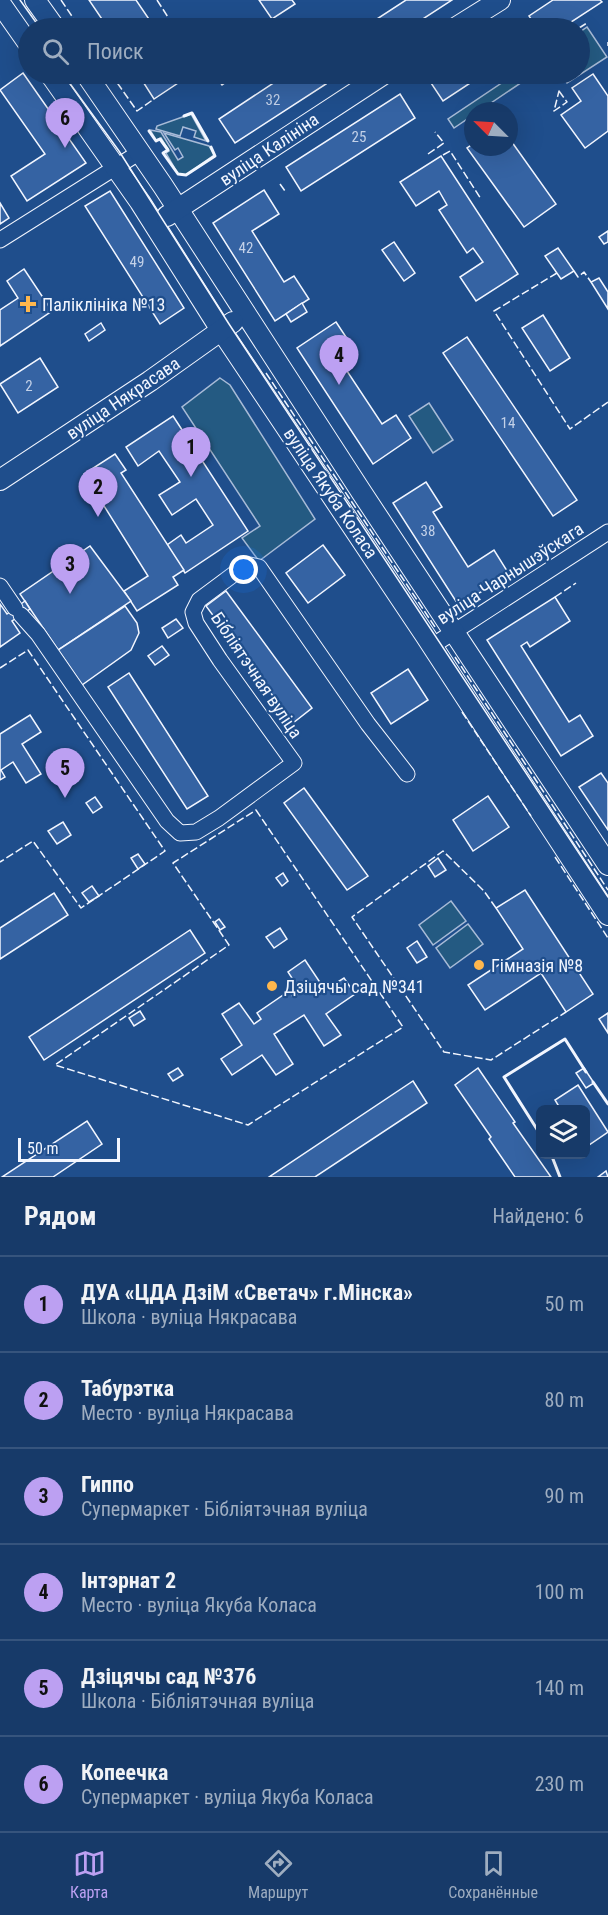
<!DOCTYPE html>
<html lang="ru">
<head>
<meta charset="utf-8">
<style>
  body { margin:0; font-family:"Roboto Condensed",sans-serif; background:#244571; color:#f1f3f6 }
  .controls { position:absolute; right:18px; bottom:18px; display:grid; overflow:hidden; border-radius:9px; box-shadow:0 6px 24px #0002 }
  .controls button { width:54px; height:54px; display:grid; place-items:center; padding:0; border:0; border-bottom:2px solid #36547d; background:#173a69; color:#f1f3f6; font:30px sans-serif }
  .compass { position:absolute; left:464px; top:102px; width:54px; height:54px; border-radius:50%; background:#173a69; box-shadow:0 6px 24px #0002; rotate:294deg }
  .scale { position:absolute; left:18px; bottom:15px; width:102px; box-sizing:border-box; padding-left:6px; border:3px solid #f2f6ff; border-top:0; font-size:16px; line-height:21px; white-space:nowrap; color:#f2f6ff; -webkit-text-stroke:4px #1f4e8c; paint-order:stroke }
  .you { position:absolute; left:244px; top:570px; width:21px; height:21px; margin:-15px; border:4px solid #fff; border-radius:50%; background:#1a73e8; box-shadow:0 0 0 9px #1a73e833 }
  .badge { display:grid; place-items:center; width:39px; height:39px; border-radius:50%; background:#bca0f2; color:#111; font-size:20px; font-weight:700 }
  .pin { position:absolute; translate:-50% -50px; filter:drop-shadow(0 2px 3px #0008) }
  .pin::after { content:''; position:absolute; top:32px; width:21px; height:18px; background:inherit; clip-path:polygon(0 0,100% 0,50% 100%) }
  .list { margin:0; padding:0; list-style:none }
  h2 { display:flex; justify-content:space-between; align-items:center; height:78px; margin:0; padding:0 24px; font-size:26px }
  h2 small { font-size:20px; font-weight:400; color:#9eadc0 }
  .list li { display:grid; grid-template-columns:39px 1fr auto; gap:18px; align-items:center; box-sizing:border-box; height:96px; padding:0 24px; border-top:2px solid #36547d }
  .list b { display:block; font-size:22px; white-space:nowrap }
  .list p { margin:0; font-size:20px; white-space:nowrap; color:#9eadc0 }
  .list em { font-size:20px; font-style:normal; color:#9eadc0 }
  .icon { flex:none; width:33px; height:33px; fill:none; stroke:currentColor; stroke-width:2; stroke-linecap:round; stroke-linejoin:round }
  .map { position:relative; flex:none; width:608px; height:1177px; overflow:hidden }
  .search { position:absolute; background:#173a69; box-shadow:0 6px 24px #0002; left:18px; right:18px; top:18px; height:66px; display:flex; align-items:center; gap:15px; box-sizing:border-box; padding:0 21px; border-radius:33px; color:#9eadc0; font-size:22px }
  .sheet { height:654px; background:#173a69 }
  nav { display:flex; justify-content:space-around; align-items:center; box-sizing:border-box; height:84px; border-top:2px solid #36547d; background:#173a69; font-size:16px; color:#9eadc0 }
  nav a { display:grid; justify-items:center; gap:3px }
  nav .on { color:#bca0f2 }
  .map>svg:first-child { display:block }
</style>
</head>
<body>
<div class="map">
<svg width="608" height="1177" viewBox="0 0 608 1177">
  <rect width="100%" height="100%" fill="#1f4e8c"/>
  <g fill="#245a82" stroke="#a8bbd7" stroke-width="1.5">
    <polygon points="587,27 607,57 567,83 561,74 580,74 580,32"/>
    <polygon points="515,74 534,74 479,111 473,111 473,115 454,128 448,119"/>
    <polygon points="191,114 206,141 194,137 196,131 183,127 180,136 156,129 157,126"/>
    <polygon points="150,130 161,132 178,160 183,157 178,148 175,150 164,133 209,146 214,155 186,175 178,174 166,153 169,151 161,138 156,140"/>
    <polygon points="220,378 230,385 315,519 259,561 242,538 260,526 182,407"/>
    <polygon points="429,403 453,440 433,453 409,416"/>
    <polygon points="451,901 466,921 433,945 419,925"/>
    <polygon points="468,924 483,944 450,968 436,948"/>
  </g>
  <g fill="#3563a3" stroke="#f2f6ff" stroke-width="1.5">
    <polygon points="89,0 136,0 155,28 108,28"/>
    <polygon points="259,0 292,0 295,4 272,19"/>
    <polygon points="406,0 452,0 409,28 363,28"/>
    <polygon points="553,0 600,0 602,2 562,28 537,28 529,16"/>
    <polygon points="216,19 223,28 201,28"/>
    <polygon points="23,73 86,163 27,201 11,176 45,154 0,90"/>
    <polygon points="138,74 185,74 187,77 154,99"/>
    <polygon points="214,74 226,74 230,79 222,85"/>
    <polygon points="287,74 319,74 326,84 235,143 219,119"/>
    <polygon points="431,74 484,74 443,101 427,77"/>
    <polygon points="593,74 608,96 608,131 585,148 561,115 581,101 572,88"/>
    <polygon points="400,94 415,118 301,191 286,167"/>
    <polygon points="509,138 556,204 524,227 467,148 473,144 473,147 509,147"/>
    <polygon points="441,156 518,274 476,301 460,277 483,262 473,248 467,253 439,210 447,205 439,191 416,206 400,182"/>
    <polygon points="264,190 279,214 252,231 284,282 294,276 309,299 275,321 213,223"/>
    <polygon points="110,191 184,308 160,324 85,206"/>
    <polygon points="0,203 9,218 0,224"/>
    <polygon points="608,231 608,242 604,244 599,237"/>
    <polygon points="394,242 415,273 404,281 382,250"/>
    <polygon points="558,248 574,271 561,279 545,256"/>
    <polygon points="24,269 52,311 0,346 0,310 18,298 7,281"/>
    <polygon points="599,278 608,292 608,309 591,282"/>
    <polygon points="302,303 307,312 291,322 286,314"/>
    <polygon points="543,315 570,358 550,371 522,328"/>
    <polygon points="336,322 352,346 337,356 382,424 396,415 411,438 373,464 297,348"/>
    <polygon points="101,323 105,330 89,341 85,334"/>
    <polygon points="467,337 577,500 553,516 443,353"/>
    <polygon points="40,358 58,387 18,413 0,384"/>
    <polygon points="173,416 248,531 185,573 167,545 181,535 186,543 213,525 196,499 172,515 159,495 180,482 159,451 138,466 126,447"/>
    <polygon points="115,454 126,470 121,473 184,570 173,577 178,585 137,611 124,591 148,576 84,474"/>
    <polygon points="426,482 442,507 433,512 468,567 494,550 509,574 459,606 393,503"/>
    <polygon points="323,545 345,575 308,603 286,573"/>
    <polygon points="90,546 131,601 58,650 20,594"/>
    <polygon points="226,591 312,708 293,723 206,606"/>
    <polygon points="555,597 570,621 530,647 527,642 521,646 569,722 580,715 593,736 561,756 487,640"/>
    <polygon points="25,601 30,609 12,621 20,633 0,647 0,604 7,614"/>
    <polygon points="125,606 137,623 139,633 131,650 82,685 58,650"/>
    <polygon points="176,619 183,628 168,638 162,628"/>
    <polygon points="162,646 169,655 155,665 148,656"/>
    <polygon points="408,669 428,700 391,724 371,693"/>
    <polygon points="129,673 208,796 187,809 108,687"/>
    <polygon points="30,715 41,732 22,744 41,774 26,783 13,762 1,770 5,777 0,780 0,734"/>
    <polygon points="601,773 608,783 608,830 579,787"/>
    <polygon points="304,788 368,876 347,890 284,803"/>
    <polygon points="488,796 509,827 473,851 453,820"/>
    <polygon points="95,797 102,807 93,813 86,803"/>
    <polygon points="63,822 71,835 57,844 48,831"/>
    <polygon points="138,854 145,864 138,869 131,858"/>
    <polygon points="438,858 446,870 435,877 428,866"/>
    <polygon points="283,873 288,881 282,886 276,878"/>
    <polygon points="92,886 99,896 89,902 82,893"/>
    <polygon points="525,890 593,994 566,1012 541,973 485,1010 468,985 523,949 496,908"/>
    <polygon points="54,893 68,915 0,959 0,928"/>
    <polygon points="219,919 225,927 220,930 215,922"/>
    <polygon points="280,928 287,939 274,948 266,937"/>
    <polygon points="190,930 205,953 44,1060 29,1037"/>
    <polygon points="417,941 427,957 417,963 407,948"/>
    <polygon points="305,960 325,990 344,978 355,994 326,1014 341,1035 324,1046 304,1015 274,1034 293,1064 276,1075 262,1055 232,1075 221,1059 242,1045 222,1014 239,1003 254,1024 261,1019 257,1013 289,991 293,997 301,992 288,972"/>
    <polygon points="140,1011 145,1019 134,1026 129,1018"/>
    <polygon points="608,1013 608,1033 599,1019"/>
    <polygon points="178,1068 183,1075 173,1081 168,1074"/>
    <polygon points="478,1068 515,1122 513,1123 551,1177 515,1177 489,1139 491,1137 455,1085"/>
    <polygon points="584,1068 594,1083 586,1088 576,1073"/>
    <polygon points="413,1081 427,1103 315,1177 269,1177"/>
    <polygon points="578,1085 608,1132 586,1147 586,1110 561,1110 555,1100"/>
    <polygon points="87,1121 102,1144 53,1177 2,1177"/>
    <polygon points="606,1171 608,1177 598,1177"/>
  </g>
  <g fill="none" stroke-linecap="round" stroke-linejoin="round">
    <g stroke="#f2f6ff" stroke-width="17">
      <g id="minor">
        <polyline points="0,240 140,152"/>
        <polyline points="0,586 15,608"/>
        <polyline points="21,615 38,634 167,821 180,833 196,832 219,818 294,763 220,660 196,623 193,612 199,600 242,568 250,565 259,567 368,724 407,774"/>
        <polyline points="432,646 608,532"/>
      </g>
    </g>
    <g stroke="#f2f6ff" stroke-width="22">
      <g id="major">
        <polyline points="35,0 55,28"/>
        <polyline points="0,3 28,43"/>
        <polyline points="455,28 500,0"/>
        <polyline points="50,74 140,202 221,330 425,635 608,915"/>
        <polyline points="86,74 163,186 362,493 608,865"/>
        <polyline points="167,216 384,74"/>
        <polyline points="0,480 150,381 233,322"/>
      </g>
    </g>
    <use href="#minor" stroke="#1f4e8c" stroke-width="15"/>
    <use href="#major" stroke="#1f4e8c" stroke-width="20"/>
    <g stroke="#f2f6ff" stroke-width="1.5">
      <polyline points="20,0 40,28"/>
      <polyline points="63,74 119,151 229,324 608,897"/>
    </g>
    <g stroke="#f2f6ff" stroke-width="1.5" stroke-dasharray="8 3" stroke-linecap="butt">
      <polyline points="61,0 80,28"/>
      <polyline points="157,0 175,28"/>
      <polyline points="275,28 280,26"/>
      <polyline points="579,28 587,23"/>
      <polyline points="608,42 608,46"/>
      <polyline points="111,74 137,111 154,99"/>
      <polygon points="559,91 567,102 554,111"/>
      <polyline points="428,154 444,143 435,132"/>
      <polyline points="443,155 450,151 481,199"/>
      <polyline points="280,184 285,191"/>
      <polyline points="574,271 578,277 584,272 591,282"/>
      <polyline points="557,273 494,311 570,429 608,402"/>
      <polyline points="266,373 435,627"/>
      <polyline points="555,597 576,583"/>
      <polyline points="455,657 608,890"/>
      <polyline points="0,668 28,650 165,851 81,908 33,841 0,862"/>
      <polyline points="462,712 531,816"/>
      <polygon points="256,810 403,1027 248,1125 55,1065 229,945 173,863"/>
      <polyline points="555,857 608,938"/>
      <polyline points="496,908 484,891 443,851 352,917 444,1052 491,1060 566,1012"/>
    </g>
    <g stroke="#f2f6ff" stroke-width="3">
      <polyline points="184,116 192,113 208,141"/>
      <polyline points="149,131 156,141 160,139 168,150 163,153 178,174 186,175 215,156 211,147"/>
      <polyline points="593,1082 608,1104"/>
      <polyline points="540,1134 504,1077 565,1039 586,1072"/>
      <polyline points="551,1154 560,1177"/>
    </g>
  </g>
  <g fill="#ffb74d" stroke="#1f4e8c" stroke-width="2">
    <path d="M25 295h6v6h6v6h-6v6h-6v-6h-6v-6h6z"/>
    <circle cx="479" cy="965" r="6"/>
    <circle cx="272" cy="986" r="6"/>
  </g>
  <g text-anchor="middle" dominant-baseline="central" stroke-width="4.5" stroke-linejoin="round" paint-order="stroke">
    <g font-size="15" fill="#c3d1e8">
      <text x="273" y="100">32</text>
      <text x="359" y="137">25</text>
      <text x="246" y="248">42</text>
      <text x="137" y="262">49</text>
      <text x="29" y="386">2</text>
      <text x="508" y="423">14</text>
      <text x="428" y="531">38</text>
    </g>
    <g font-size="18" fill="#f2f6ff" stroke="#1f4e8c">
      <text transform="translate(269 149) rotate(-34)">вуліца Калініна</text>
      <text transform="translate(123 398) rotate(-34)">вуліца Някрасава</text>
      <text transform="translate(331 493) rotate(56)">вуліца Якуба Коласа</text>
      <text transform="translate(510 573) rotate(-33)">вуліца Чарнышэўскага</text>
      <text transform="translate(257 675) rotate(56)">Бібліятэчная вуліца</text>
    </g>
    <g font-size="18" fill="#f2f6ff" stroke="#1f4e8c" text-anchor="start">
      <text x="42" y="304">Паліклініка №13</text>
      <text x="491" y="965">Гімназія №8</text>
      <text x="284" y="986">Дзіцячы сад №341</text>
    </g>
  </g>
</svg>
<div class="controls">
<button><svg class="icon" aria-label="layers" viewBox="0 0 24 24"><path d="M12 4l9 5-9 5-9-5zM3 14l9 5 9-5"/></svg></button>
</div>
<svg class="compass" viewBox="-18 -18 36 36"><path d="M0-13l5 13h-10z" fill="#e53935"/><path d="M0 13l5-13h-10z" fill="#9eadc0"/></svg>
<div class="scale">50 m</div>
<div class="you"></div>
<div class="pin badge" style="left:191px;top:477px">1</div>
<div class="pin badge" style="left:98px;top:517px">2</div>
<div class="pin badge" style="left:70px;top:594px">3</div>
<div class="pin badge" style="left:339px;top:385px">4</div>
<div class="pin badge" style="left:65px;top:798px">5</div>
<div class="pin badge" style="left:65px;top:148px">6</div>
<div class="search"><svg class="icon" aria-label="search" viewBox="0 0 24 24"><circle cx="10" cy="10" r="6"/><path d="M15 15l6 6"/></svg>Поиск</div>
</div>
<section class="sheet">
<h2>Рядом<small>Найдено: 6</small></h2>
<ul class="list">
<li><span class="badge">1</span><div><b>ДУА «ЦДА ДзіМ «Светач» г.Мінска»</b><p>Школа · вуліца Някрасава</p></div><em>50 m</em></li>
<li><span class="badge">2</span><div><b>Табурэтка</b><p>Место · вуліца Някрасава</p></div><em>80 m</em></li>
<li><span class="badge">3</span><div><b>Гиппо</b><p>Супермаркет · Бібліятэчная вуліца</p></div><em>90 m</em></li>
<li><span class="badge">4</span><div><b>Інтэрнат 2</b><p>Место · вуліца Якуба Коласа</p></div><em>100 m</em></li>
<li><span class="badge">5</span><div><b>Дзіцячы сад №376</b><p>Школа · Бібліятэчная вуліца</p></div><em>140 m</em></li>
<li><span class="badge">6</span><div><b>Копеечка</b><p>Супермаркет · вуліца Якуба Коласа</p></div><em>230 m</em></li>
</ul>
</section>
<nav>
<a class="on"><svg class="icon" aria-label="map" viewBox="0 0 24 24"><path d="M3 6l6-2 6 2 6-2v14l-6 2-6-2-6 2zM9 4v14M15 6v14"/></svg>Карта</a>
<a><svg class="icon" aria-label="directions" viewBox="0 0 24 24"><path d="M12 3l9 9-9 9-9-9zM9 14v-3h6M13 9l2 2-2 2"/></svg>Маршрут</a>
<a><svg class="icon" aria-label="saved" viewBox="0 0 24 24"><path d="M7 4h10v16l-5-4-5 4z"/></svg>Сохранённые</a>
</nav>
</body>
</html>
